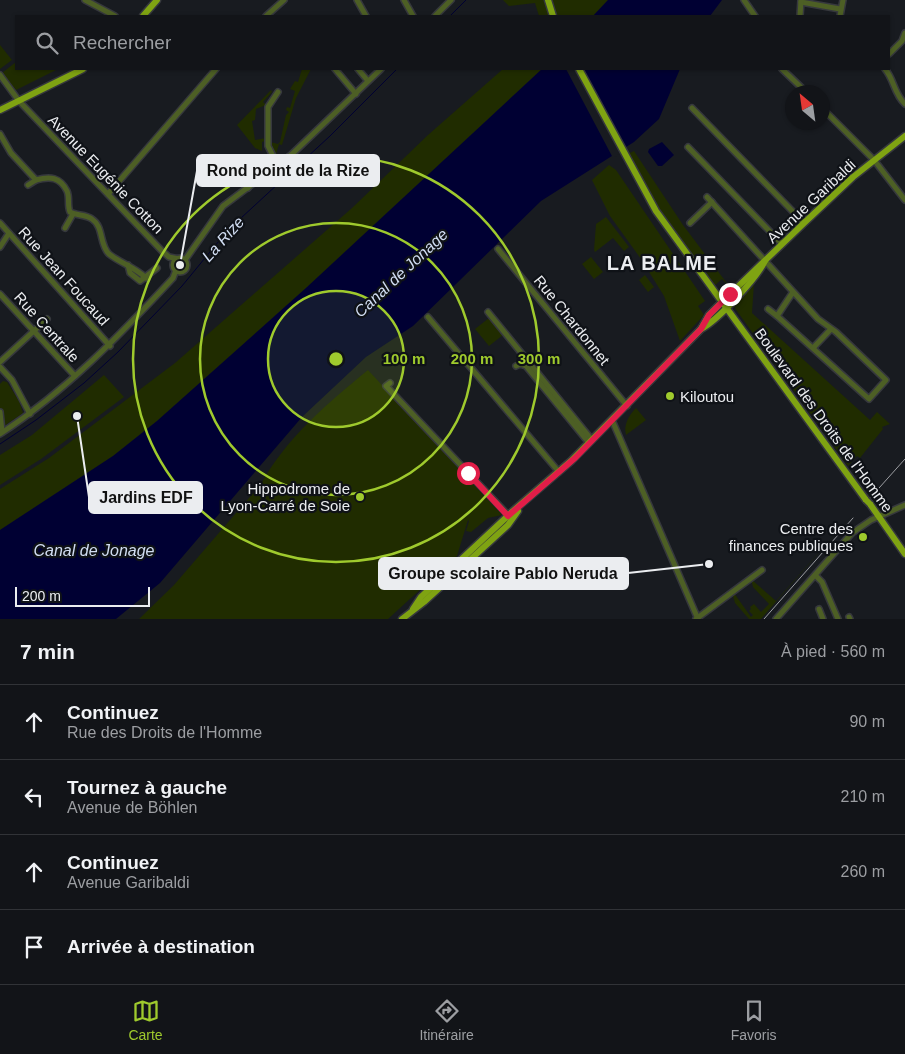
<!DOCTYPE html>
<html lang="fr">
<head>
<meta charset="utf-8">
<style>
  body { margin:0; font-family:Helvetica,sans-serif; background:#1f2125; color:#f1f3f6 }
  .compass { position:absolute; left:785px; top:85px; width:45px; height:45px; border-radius:50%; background:#121418; box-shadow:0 1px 4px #0004; rotate:331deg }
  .scale { position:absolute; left:15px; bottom:12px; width:135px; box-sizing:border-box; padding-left:5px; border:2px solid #ebedf0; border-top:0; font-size:14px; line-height:18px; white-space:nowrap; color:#ebedf0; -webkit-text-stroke:4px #0f1217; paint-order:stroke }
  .stop { position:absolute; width:15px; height:15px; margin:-11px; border:4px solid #e11d48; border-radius:50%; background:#fff }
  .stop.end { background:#e11d48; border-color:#fff; box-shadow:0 1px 5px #0008 }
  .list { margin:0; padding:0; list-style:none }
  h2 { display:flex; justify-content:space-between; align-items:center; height:65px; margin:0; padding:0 20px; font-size:21px }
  h2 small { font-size:16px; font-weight:400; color:#9c9ea2 }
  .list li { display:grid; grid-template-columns:32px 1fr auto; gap:15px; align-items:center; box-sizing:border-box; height:75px; padding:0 20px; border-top:1px solid #313337 }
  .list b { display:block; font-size:19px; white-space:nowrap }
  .list p { margin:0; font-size:16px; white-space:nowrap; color:#9c9ea2 }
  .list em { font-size:16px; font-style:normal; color:#9c9ea2 }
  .icon { flex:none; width:28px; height:28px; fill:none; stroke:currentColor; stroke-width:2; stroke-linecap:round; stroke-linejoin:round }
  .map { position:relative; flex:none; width:905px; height:619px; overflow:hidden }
  .search { position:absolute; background:#121418; box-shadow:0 1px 4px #0004; left:15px; right:15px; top:15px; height:55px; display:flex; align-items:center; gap:12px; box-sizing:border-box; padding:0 18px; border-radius:0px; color:#9c9ea2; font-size:19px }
  .sheet { height:365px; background:#121418 }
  nav { display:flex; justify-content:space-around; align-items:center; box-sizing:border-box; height:70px; border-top:1px solid #313337; background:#121418; font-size:14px; color:#9c9ea2 }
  nav a { display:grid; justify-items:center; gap:2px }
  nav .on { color:#9fca2d }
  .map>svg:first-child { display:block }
</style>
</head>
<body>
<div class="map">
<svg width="905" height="619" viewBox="0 0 905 619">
  <rect width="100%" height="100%" fill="#181b20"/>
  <g fill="#202c00">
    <polygon points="503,0 608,0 593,16 539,16 535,3 509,6"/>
    <polygon points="0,45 12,60 0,69"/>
    <polygon points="16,62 16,69 56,70 16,90 2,73"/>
    <polygon points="302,69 311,69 296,98 282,145 279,144 275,158 271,151 270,142 278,144 280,142 286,115 289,112 286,110 287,107 290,108 295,91 290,89 295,81 298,82"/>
    <polygon points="503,69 542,69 306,288 157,421 113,456 0,530 0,489 49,458 175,363 352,208 428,135"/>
    <polygon points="271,90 272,92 263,102 266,105 256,109 255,120 252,121 255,140 266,138 265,141 262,142 262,151 255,148 237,125"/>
    <path d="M634 151 683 225 729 286 722 279 714 286C681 242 653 203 628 154Z"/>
    <polygon points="609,165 616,170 705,301 698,306 704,315 680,341 664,296 641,259 610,216 592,180"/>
    <polygon points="606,217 629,247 624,251 613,238 595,252 594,250 596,224"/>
    <polygon points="591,257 603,272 594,279 582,264"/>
    <polygon points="645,275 654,287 648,292 639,280"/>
    <polygon points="754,283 752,313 870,420 877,412 890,424 882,427 883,429 860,458 857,456 848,466 734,307"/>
    <polygon points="489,318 503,335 489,346 475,329"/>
    <path d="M368 370 502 515 488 518 471 532 466 531 469 521 468 520 457 556 388 619H139L174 585 261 484C287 437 327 404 368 370Z"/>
    <polygon points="104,375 124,397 41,459 0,485 0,455 32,435"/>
    <polygon points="3,381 7,382 19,401 23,413 4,426 0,408 0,384"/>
    <path d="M636 408 646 420 626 435C623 425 629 415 636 408Z"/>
    <polygon points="851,516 761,619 749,619 735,603 733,596 730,597 734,593 751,617 753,615 749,611 751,609 750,607 754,604 761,612 769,604 753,587 751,579 776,601"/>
  </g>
  <g fill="#003">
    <polygon points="608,0 722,0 710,16 593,16"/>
    <polygon points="542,69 680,69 659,119 634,142 541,201 413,326 366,357 302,417 160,583 116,619 0,619 0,530 113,456 157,421 306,288"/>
    <polygon points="662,142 674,155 662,166 658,166 648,152 649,149"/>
  </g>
  <polygon fill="#181b20" points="566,69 583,69 626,150 613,158"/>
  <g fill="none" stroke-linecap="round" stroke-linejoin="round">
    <g stroke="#003" stroke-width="1">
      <polyline points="450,16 466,0"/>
      <polyline points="0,444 36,420 84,383 118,352 182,286 228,230 330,136 397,69"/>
    </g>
    <g stroke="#36383d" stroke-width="8">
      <g id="minor">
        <polyline points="85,0 115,16"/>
        <polyline points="357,0 366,16"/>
        <polyline points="404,0 413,16"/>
        <polyline points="744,0 755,16"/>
        <polyline points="801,2 840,9"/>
        <polyline points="266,16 284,0"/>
        <polyline points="435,16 451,0"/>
        <polyline points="800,16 801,0"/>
        <polyline points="840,16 843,0"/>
        <polyline points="889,54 902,41 905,33"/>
        <polyline points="335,69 356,94"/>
        <polyline points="358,69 368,81"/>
        <polyline points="782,69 806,92"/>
        <path d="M885 69C894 79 894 94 905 104"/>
        <polyline points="0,75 19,101 162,251 169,257 179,259"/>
        <polyline points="692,108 804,223"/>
        <polyline points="822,108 874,160 905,200"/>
        <path d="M0 134 11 153 36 180C50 176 60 177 67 191 70 198 67 205 70 212 77 216 85 214 92 219 104 227 99 244 109 254 120 263 135 267 146 278"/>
        <polyline points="688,147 782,244"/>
        <polyline points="278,166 268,146 268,107 278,92"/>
        <polyline points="229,168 248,188"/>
        <polyline points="28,185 36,180"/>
        <polyline points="108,194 216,69"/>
        <polyline points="707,197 818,319 836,332 886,380 869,399 777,316 793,292"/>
        <polyline points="0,223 110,346"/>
        <polyline points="690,223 712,202"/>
        <polyline points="65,228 73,214"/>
        <polyline points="0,247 9,233"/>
        <polyline points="498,249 627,406"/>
        <circle cx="180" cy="265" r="7"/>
        <polyline points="185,260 223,206 291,155 381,69"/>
        <polyline points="128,265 130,273 140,281 157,268"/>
        <polyline points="0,294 75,376"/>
        <polyline points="768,309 777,316"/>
        <polyline points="488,312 592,440"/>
        <polyline points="428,317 559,472"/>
        <polyline points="813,348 831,329"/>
        <polyline points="0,362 47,319"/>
        <polyline points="516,366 520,364 526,366 589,443"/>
        <polyline points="0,367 12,380 30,414"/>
        <polyline points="390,383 386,386 508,515"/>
        <polyline points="0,412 2,432"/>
        <polyline points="612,420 698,619"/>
        <path d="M0 434C66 391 120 335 173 278L176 270"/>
        <polyline points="815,575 822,582 838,619"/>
        <polyline points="819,609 823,619"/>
        <polyline points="849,617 850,619"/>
        <polyline points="696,619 762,570"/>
        <polyline points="776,619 852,533 871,520 905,505"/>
      </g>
    </g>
    <g stroke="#36383d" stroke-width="9">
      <g id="major">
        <polyline points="548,0 553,16"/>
        <polyline points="143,16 157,0"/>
        <polyline points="579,69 656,211 866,500"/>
        <polyline points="0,110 83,69"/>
        <polyline points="701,329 709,315 723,301 804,223 853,177 905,136"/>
        <polyline points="870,504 905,554"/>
        <path d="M413 609 421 597 513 511 571 461 701 329C718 320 756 279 765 261"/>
        <polyline points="402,619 424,602 508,525 518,511"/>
      </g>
    </g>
    <use href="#minor" stroke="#4d5f25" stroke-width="5"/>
    <use href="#major" stroke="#7fa312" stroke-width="6"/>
    <g stroke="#9c9ea2" stroke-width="1">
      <polyline points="871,497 905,459"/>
      <polyline points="764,619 853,518"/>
    </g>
    <g stroke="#36383d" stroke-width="9" stroke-linecap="butt">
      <polyline id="major-bridge" points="866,500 870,504"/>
    </g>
    <use href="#major-bridge" stroke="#7fa312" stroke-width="6"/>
  </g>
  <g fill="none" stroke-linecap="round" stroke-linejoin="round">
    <polyline stroke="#e11d48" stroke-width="6" points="468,473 508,516 575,458 701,329 709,315 730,294"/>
  </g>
  <circle cx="336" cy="359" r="68" fill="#9fca2d" fill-opacity=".12"/>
  <g fill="none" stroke="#9fca2d" stroke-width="2.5">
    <circle cx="336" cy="359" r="68"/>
    <circle cx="336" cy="359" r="136"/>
    <circle cx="336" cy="359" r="203"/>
  </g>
  <g fill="#9fca2d" stroke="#0f1217" stroke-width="2">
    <circle cx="670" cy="396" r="5"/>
    <circle cx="360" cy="497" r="5"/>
    <circle cx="863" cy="537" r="5"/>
  </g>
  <g text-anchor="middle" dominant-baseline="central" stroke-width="4.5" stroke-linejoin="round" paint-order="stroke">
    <g font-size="15" fill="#ebedf0" stroke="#0f1217">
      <text transform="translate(106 174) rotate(46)">Avenue Eugénie Cotton</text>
      <text transform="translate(811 201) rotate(-43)">Avenue Garibaldi</text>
      <text transform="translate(64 276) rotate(48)">Rue Jean Foucaud</text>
      <text transform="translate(572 320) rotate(51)">Rue Chardonnet</text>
      <text transform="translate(47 327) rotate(48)">Rue Centrale</text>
      <text transform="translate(824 420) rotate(54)">Boulevard des Droits de l'Homme</text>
    </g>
    <g font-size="15" fill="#ebedf0" stroke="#0f1217" text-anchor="end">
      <text x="680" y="396" text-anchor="start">Kiloutou</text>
      <text x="350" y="488">Hippodrome de<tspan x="350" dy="17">Lyon-Carré de Soie</tspan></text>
      <text x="853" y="528">Centre des<tspan x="853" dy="17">finances publiques</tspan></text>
    </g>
    <g font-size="16" font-style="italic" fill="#d1ddf2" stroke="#0f1217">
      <text transform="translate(223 239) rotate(-48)">La Rize</text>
      <text transform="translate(401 273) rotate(-43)">Canal de Jonage</text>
      <text x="94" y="550">Canal de Jonage</text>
    </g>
    <g font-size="20" font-weight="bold" letter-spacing="1" fill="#ebedf0" stroke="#0f1217">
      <text x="662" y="263">LA BALME</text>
    </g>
  </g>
  <circle cx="336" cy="359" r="8" fill="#9fca2d" stroke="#0f1217" stroke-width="2.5"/>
  <g font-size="15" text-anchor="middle" font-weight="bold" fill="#9fca2d" stroke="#0f1217" stroke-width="4.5" stroke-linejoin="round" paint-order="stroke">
    <text x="404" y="364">100 m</text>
    <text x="472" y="364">200 m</text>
    <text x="539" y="364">300 m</text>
  </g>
  <path fill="none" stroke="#ebedf0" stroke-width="2" d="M180 265L197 171M77 416L89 497M709 564L628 573"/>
  <g fill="#ebedf0" stroke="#0f1217" stroke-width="2">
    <circle cx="180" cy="265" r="5"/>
    <circle cx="77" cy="416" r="5"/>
    <circle cx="709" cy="564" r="5"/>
  </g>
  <g fill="#ebedf0" stroke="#ebedf0" stroke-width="2">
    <rect x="197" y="155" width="182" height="31" rx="5"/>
    <rect x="89" y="482" width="113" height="31" rx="5"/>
    <rect x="379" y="558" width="249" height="31" rx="5"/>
  </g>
  <g font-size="16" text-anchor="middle" font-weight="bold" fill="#111">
    <text x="288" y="176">Rond point de la Rize</text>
    <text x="146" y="503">Jardins EDF</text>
    <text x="503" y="579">Groupe scolaire Pablo Neruda</text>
  </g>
</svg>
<svg class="compass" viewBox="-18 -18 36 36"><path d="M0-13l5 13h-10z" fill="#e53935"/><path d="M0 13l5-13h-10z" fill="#9c9ea2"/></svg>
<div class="scale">200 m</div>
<div class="stop" style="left:468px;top:473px"></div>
<div class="stop end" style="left:730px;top:294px"></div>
<div class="search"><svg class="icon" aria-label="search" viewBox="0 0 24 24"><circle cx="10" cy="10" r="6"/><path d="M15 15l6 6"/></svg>Rechercher</div>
</div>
<section class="sheet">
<h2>7 min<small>À pied · 560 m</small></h2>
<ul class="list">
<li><svg class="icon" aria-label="ahead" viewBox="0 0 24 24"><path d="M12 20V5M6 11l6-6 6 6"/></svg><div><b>Continuez</b><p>Rue des Droits de l'Homme</p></div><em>90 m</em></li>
<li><svg class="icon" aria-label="left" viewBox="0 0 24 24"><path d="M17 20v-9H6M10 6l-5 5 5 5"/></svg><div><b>Tournez à gauche</b><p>Avenue de Böhlen</p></div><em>210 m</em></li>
<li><svg class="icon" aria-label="ahead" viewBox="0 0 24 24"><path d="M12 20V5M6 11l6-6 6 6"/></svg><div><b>Continuez</b><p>Avenue Garibaldi</p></div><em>260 m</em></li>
<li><svg class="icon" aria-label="arrive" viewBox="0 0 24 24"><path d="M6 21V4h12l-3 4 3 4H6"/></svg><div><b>Arrivée à destination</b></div></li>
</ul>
</section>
<nav>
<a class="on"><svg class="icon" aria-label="map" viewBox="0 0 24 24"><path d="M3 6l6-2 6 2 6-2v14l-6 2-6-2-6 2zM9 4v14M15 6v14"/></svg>Carte</a>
<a><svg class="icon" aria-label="directions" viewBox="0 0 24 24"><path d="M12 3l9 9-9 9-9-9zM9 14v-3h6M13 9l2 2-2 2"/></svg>Itinéraire</a>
<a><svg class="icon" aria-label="saved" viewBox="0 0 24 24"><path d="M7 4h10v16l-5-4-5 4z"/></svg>Favoris</a>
</nav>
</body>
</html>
